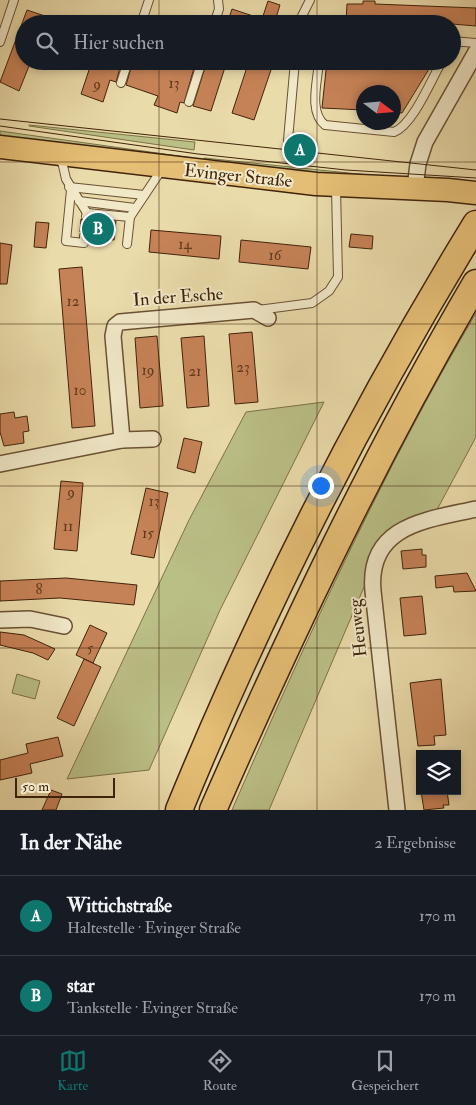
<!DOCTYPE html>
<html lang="de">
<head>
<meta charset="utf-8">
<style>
  body { margin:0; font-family:"IM FELL Double Pica",serif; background:#242831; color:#f1f3f6 }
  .controls { position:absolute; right:15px; bottom:15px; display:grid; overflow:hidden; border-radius:0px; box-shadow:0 2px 8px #0003 }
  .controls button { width:45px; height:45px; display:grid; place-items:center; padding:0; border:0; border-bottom:1px solid #363941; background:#171b24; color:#f1f3f6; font:25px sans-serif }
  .compass { position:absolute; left:356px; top:85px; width:45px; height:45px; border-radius:50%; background:#171b24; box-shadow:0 2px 8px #0003; rotate:106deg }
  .scale { position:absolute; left:15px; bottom:12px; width:100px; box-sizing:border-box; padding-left:5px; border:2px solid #40230b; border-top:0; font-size:14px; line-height:18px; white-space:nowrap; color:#40230b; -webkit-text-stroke:4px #f1e8c8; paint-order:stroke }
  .you { position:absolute; left:320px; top:485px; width:18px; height:18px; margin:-12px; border:4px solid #fff; border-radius:50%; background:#1a73e8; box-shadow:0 0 0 8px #1a73e833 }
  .badge { display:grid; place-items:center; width:32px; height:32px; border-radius:50%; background:#0f766e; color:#fff; font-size:16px; font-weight:700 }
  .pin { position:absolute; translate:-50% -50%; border:2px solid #fff; box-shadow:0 1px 5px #0006 }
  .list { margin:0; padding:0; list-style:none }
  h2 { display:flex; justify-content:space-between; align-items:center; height:65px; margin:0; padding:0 20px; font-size:21px }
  h2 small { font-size:16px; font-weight:400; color:#9ea1a6 }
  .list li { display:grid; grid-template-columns:32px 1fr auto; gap:15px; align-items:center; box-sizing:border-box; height:80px; padding:0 20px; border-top:1px solid #363941 }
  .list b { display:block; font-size:19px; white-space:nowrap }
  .list p { margin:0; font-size:16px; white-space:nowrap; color:#9ea1a6 }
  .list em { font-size:16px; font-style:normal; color:#9ea1a6 }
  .icon { flex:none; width:28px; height:28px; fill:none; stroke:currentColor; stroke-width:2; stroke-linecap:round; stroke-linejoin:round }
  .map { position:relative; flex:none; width:476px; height:810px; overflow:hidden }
  .search { position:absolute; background:#171b24; box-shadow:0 2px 8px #0003; left:15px; right:15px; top:15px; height:55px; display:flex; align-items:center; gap:12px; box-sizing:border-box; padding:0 18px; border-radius:28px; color:#9ea1a6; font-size:19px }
  .sheet { height:225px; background:#171b24 }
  nav { display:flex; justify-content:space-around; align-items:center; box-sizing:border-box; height:70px; border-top:1px solid #363941; background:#171b24; font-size:14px; color:#9ea1a6 }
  nav a { display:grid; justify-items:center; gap:2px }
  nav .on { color:#0f766e }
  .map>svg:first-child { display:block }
</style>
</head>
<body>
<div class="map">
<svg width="476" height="810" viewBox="0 0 476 810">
  <rect width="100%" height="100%" fill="#eadbaa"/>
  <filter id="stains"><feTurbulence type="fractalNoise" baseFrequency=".004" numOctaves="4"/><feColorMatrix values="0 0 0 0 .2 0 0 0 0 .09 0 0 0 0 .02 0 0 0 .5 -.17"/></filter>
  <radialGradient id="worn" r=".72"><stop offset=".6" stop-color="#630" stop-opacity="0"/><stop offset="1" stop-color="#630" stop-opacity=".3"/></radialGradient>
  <g fill="#babf86" stroke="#7d7148">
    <polygon points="29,125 195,142 194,150 29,126"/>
    <polygon points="0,131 193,158 193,161 0,138"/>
    <polygon points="204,158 368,175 368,178 204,162"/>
    <path d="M476 313V437L432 519 415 523 373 566 269 810H232C305 642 383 470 476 313Z"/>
    <polygon points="324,402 220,610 149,770 67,779 189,520 246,412"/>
    <polygon points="17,674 40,681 35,699 12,693"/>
  </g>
  <g fill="#c68257" stroke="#40230b">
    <polygon points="268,1 280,5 274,24 227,24 232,9 262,19"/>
    <polygon points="363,1 375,1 375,4 476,8 476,26 452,24 346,22 347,4 363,4"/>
    <polygon points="27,10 63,22 24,24 24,61 31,61 19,91 0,82"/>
    <polygon points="92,61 122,61 116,82 110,80 103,102 81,94"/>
    <polygon points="133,61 196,61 184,103 180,102 177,113 154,105 158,96 126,85"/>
    <polygon points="207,61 227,61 211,111 193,106"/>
    <polygon points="249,61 274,61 254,120 232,113"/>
    <polygon points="327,61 434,61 402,113 394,112 394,92 364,92 364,110 322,108"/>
    <polygon points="81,219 85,221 91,219 116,221 114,240 90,237 89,233 84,230 80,232"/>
    <polygon points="36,222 49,223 46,248 34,247"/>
    <polygon points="151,230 221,236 219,259 149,252"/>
    <polygon points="351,234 373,236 372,249 349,247"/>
    <polygon points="241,240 311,247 308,269 239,262"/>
    <polygon points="0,243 12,245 7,284 0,284"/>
    <polygon points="82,267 95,426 72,428 59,269"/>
    <polygon points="252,332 258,402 235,404 229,334"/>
    <polygon points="157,336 163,406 140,408 135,338"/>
    <polygon points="204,336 209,406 187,408 181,338"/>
    <polygon points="14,412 15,418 27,416 29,431 23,432 24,443 4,446 0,432 0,414"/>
    <polygon points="184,438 202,442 195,473 177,468"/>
    <polygon points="61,481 83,483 77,551 54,549"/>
    <polygon points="146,488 168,493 154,558 131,554"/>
    <polygon points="422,549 422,555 426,555 426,567 403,569 401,551"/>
    <polygon points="467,573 476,591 454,592 453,586 436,588 435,576"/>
    <polygon points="66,578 137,585 134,605 60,598 0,601 0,581"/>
    <polygon points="422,596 426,634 404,636 400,598"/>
    <polygon points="90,625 107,633 93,663 76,655"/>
    <polygon points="0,632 24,635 55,649 48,660 33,653 0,645"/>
    <polygon points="84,659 101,667 74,726 57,718"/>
    <polygon points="441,679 446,735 434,736 435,745 418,746 410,683"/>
    <polygon points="58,737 63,756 30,764 32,773 0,780 0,760 28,753 26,744"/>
    <polygon points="51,790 62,794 56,810 42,810"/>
    <polygon points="421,791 447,791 449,805 443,805 444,808 424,810"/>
  </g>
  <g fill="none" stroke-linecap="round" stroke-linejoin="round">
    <g stroke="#6a5133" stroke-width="10">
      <g id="lane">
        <polyline points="141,24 149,0"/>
        <polyline points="214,24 219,9 218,0"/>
        <polyline points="298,24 310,0"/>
        <polyline points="452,41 476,43"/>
        <polyline points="0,42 14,0"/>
        <path d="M319 61C318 80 308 112 325 125L394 132C413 125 431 80 442 61"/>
        <polyline points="121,83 128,61"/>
        <polyline points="189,102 202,61"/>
        <polyline points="288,140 295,61"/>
        <polyline points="61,157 66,179 87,213 86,216"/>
        <polyline points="69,187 144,195"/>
        <polyline points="71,190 66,241 84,243 84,236"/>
        <polyline points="79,201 135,208"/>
        <polyline points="87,213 130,217"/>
        <polyline points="127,244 130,217 162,169"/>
        <polyline points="258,310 312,303 329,291 338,277 336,188"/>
      </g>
    </g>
    <g stroke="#6a5133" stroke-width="18">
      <g id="street">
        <polyline points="415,188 418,164 425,142 476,52"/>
        <polyline points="122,440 113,336 115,326 120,322 254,310 268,318"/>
        <polyline points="0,464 122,440 153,439"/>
        <polyline points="0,620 30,619 64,626"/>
        <path d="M397 810 373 591C367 525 427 520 476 509"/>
      </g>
    </g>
    <g stroke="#40230b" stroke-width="25">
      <polyline id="primary" points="0,147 316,184 448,190 476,193"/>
    </g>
    <g stroke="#40230b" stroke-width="29">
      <g id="highway">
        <path d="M179 810C262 607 362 410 476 224"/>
        <path d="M213 810C292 630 376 453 476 283"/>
      </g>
    </g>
    <use href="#lane" stroke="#f1e8c8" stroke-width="8"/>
    <use href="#street" stroke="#f1e8c8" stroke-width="15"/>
    <use href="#primary" stroke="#e5be75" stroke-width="22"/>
    <use href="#highway" stroke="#e5be75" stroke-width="26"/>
    <g stroke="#40230b" stroke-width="1">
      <polyline points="0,119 476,170"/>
      <polyline points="0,126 198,154 346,170 476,178"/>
    </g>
  </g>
  <path fill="none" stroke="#40230b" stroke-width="1" stroke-opacity="0.55" d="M159 0V24M317 0V24M159 61V810M317 61V810M0 162H476M0 324H476M0 486H476M0 648H476"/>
  <g text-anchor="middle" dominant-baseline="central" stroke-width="4" stroke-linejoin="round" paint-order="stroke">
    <g font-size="15" fill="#623b1e">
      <text x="174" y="83">13</text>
      <text x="97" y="84">9</text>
      <text x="185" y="244">14</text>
      <text x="275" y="255">16</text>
      <text x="73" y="301">12</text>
      <text x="243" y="367">23</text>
      <text x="148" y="370">19</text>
      <text x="195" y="371">21</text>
      <text x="80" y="390">10</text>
      <text x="71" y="492">9</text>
      <text x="154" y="501">13</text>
      <text x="68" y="526">11</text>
      <text x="148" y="533">15</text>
      <text x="39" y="589">8</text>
      <text x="90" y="648">5</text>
    </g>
    <g font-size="18" fill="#40230b" stroke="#f1e8c8">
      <text transform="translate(238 176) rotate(6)">Evinger Straße</text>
      <text transform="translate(178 297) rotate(-4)">In der Esche</text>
      <text transform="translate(358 628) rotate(-96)">Heuweg</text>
    </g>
  </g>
  <rect width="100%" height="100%" filter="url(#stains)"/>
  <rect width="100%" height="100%" fill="url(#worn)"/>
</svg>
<div class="controls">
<button><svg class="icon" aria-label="layers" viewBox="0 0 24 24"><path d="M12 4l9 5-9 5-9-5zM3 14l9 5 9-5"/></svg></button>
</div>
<svg class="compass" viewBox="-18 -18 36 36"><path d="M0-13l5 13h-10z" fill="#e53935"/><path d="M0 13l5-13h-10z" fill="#9ea1a6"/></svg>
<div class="scale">50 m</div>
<div class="you"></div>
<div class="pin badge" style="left:300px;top:150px">A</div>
<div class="pin badge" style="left:98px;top:229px">B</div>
<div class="search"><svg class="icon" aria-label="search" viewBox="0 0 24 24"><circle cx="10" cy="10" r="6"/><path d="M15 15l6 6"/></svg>Hier suchen</div>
</div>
<section class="sheet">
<h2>In der Nähe<small>2 Ergebnisse</small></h2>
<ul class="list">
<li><span class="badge">A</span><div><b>Wittichstraße</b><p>Haltestelle · Evinger Straße</p></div><em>170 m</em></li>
<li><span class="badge">B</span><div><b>star</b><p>Tankstelle · Evinger Straße</p></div><em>170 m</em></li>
</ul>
</section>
<nav>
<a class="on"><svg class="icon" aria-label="map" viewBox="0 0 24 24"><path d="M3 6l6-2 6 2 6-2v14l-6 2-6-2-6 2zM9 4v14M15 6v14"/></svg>Karte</a>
<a><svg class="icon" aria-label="directions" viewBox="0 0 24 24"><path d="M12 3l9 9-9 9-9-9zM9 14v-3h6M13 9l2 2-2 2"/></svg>Route</a>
<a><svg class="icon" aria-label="saved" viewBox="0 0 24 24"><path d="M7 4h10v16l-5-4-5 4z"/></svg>Gespeichert</a>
</nav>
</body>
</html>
